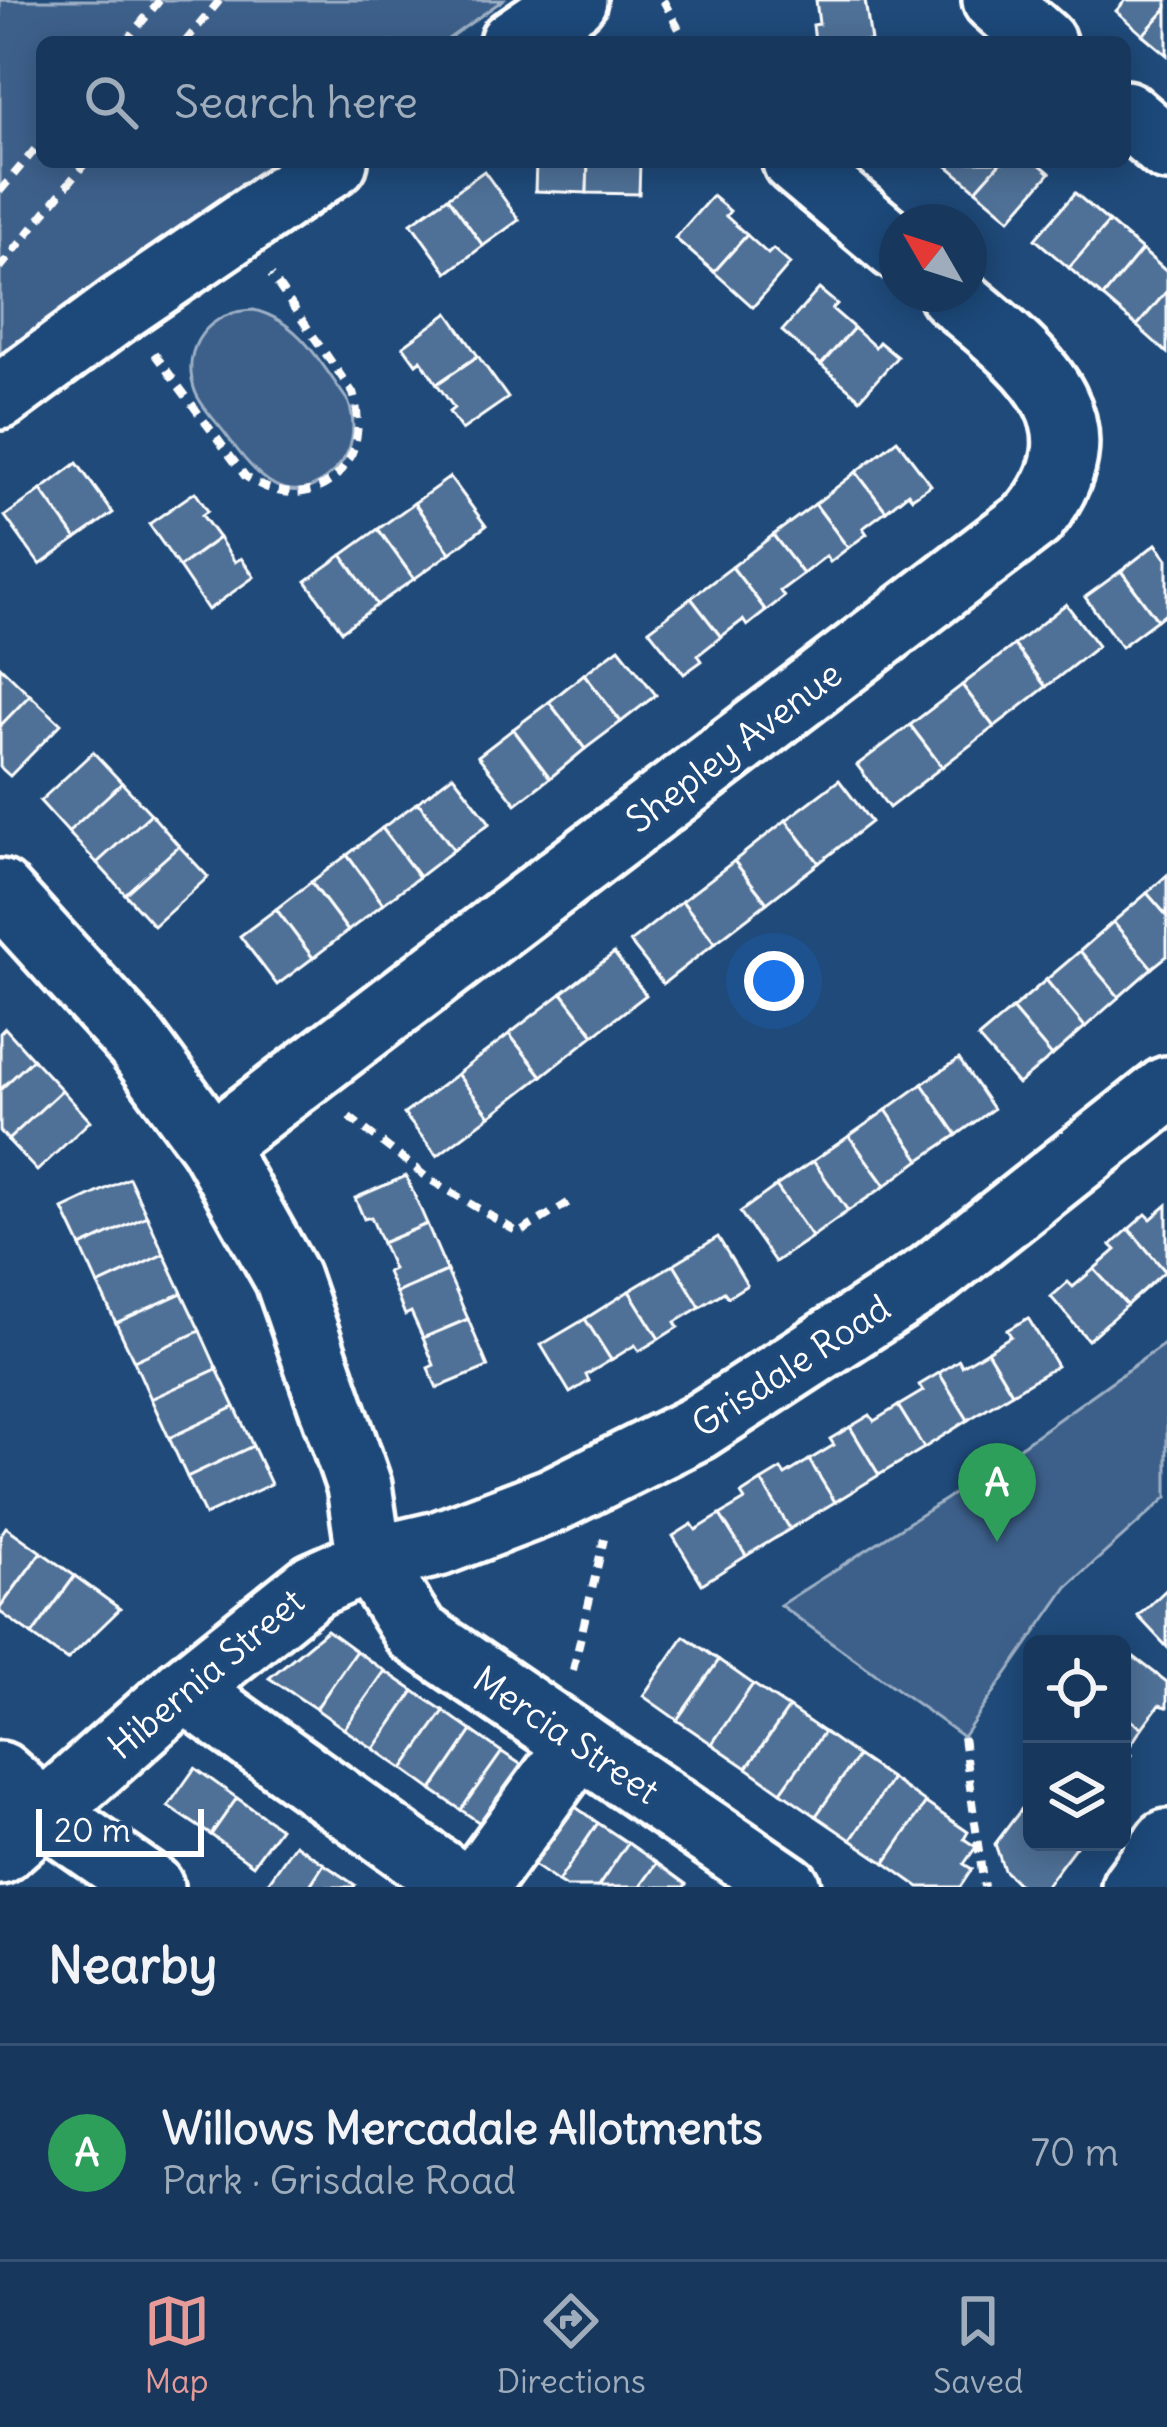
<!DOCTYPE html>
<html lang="en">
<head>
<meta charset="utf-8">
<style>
  body { margin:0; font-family:Delius,sans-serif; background:#203f62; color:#f1f3f6 }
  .controls { position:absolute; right:36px; bottom:36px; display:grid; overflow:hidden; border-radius:18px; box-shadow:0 6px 30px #0003 }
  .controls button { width:108px; height:108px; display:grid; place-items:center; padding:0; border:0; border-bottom:3px solid #365272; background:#17385c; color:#f1f3f6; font:60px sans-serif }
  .compass { position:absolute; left:879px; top:204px; width:108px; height:108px; border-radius:50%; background:#17385c; box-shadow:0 6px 30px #0003; rotate:309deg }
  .scale { position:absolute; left:36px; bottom:30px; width:168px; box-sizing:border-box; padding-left:12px; border:6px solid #fff; border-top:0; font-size:33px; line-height:42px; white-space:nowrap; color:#fff; -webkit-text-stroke:9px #1f4a7a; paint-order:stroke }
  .you { position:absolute; left:774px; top:981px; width:42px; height:42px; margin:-30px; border:9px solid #fff; border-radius:50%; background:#1a73e8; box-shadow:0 0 0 18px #1a73e833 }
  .badge { display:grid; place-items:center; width:78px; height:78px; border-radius:50%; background:#e69b98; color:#fff; font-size:39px; font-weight:700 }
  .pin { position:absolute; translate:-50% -99px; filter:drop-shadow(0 3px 6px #0008) }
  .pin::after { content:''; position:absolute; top:63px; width:42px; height:36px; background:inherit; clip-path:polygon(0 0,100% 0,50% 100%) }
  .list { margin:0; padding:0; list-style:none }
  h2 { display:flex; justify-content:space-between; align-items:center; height:156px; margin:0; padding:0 48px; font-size:51px }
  h2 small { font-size:39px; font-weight:400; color:#9eacbb }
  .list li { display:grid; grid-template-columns:78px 1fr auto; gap:36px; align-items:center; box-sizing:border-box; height:216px; padding:0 48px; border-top:3px solid #365272 }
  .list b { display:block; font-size:45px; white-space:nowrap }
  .list p { margin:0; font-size:39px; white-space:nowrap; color:#9eacbb }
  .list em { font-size:39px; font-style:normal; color:#9eacbb }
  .icon { flex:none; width:66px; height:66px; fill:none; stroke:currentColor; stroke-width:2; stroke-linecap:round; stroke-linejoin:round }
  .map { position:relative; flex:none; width:1167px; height:1887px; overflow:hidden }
  .search { position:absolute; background:#17385c; box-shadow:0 6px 30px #0003; left:36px; right:36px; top:36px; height:132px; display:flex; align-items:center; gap:30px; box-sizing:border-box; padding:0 42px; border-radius:18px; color:#9eacbb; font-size:45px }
  .sheet { height:372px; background:#17385c }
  nav { display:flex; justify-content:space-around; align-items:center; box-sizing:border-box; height:168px; border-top:3px solid #365272; background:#17385c; font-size:33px; color:#9eacbb }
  nav a { display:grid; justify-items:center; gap:6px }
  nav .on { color:#e69b98 }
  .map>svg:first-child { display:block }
</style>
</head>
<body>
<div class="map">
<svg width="1167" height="1887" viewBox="0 0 1167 1887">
  <rect width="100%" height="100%" fill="#1f4a7a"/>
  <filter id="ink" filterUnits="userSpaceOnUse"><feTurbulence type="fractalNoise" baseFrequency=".00833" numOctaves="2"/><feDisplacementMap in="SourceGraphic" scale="24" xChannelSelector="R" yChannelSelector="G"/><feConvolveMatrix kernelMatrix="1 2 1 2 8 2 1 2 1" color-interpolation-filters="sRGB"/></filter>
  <g filter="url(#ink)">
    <g fill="#3c618b" stroke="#9eb0c5" stroke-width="3">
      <polygon points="0,0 503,0 444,42 42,42 42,162 277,162 0,360"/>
      <path d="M254 310C301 322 321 364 348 401 357 424 354 451 336 469 290 517 255 475 227 436 217 422 200 406 195 391 179 346 211 310 254 310Z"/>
      <polygon points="1167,1342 1167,1497 1067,1587 963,1737 780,1605 955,1493"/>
    </g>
    <g fill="#507197" stroke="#fff" stroke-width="3">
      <polygon points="816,0 865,0 871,41 815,42 813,25 819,24"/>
      <polygon points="1126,0 1167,0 1167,8 1143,35 1116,11"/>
      <polygon points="1167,8 1167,55 1143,35"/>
      <polygon points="536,162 588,162 587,193 535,191"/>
      <polygon points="588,162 640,162 639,194 587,193"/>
      <polygon points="943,162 1001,162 976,190"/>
      <polygon points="1001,162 1037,162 1050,173 1010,219 976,190"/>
      <polygon points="484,171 519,220 483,246 448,197"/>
      <polygon points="1075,193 1109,222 1069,268 1035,239"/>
      <polygon points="712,196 730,211 726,216 747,235 714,272 675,238"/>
      <polygon points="448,197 483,246 447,273 411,223"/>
      <polygon points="1109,222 1142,250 1103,297 1069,268"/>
      <polygon points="747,235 768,254 773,249 790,264 753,307 714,272"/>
      <polygon points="1142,250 1167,272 1167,291 1137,326 1103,297"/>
      <polygon points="819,289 837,304 832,309 854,328 821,365 782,331"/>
      <polygon points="1167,291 1167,353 1137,326"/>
      <polygon points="448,313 478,356 437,384 421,360 416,364 403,346"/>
      <polygon points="854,328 875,347 879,342 897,357 860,399 821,365"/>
      <polygon points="478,356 508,398 462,430 449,412 454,408 437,384"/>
      <polygon points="897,440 931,485 912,498 908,493 886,511 856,472"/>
      <polygon points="77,463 113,513 76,539 41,490"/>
      <polygon points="856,472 886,511 863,528 867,534 848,548 815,504"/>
      <polygon points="450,477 486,526 450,553 414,503"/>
      <polygon points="41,490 76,539 40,565 5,516"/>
      <polygon points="195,492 208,511 202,515 219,538 179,567 149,524"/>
      <polygon points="414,503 450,553 414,579 378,529"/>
      <polygon points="815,504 848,548 830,562 826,556 803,574 773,535"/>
      <polygon points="378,529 414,579 377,605 342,555"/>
      <polygon points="773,535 803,574 780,591 784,597 766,611 732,567"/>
      <polygon points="219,538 235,562 241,558 254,577 208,610 179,567"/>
      <polygon points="1156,544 1167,559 1167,612 1157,620 1121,571"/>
      <polygon points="342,555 377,605 342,631 306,581"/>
      <polygon points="732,567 766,611 747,626 743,620 721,637 691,598"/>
      <polygon points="1121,571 1157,620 1121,647 1085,597"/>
      <polygon points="691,598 721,637 698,655 702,661 684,674 649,630"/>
      <polygon points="1066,604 1098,646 1046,687 1014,645"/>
      <polygon points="1014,645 1046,687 994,727 962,685"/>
      <polygon points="619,648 656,695 621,722 584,674"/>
      <polygon points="0,666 30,695 0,726"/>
      <polygon points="584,674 621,722 585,749 549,702"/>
      <polygon points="962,685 994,727 942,767 910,725"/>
      <polygon points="30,695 61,724 10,776 0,767 0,726"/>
      <polygon points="549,702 585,749 550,778 513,729"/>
      <polygon points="910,725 942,767 889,808 857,765"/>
      <polygon points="513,729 550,778 516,804 478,756"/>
      <polygon points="93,752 122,783 68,832 40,801"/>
      <polygon points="453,775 490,823 454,850 418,802"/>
      <polygon points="839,780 871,822 819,863 786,820"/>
      <polygon points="122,783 151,814 97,863 68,832"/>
      <polygon points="418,802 454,850 419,877 382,828"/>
      <polygon points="151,814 179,846 125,894 97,863"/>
      <polygon points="786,820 819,863 767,903 734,861"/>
      <polygon points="382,828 419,877 383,904 347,855"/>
      <polygon points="179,846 208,877 154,926 125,894"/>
      <polygon points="347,855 383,904 348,931 311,882"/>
      <polygon points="734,861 767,903 715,943 682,901"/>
      <polygon points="1167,875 1167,916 1147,893"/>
      <polygon points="311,882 348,931 313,958 276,909"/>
      <polygon points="1147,893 1167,916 1167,956 1152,968 1113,922"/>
      <polygon points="682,901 715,943 663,984 630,942"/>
      <polygon points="276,909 313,958 277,985 240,936"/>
      <polygon points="1113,922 1152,968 1119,997 1080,951"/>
      <polygon points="1080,951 1119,997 1085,1027 1046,980"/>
      <polygon points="614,953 646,995 594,1035 562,993"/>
      <polygon points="1046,980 1085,1027 1052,1056 1012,1009"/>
      <polygon points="562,993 594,1035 542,1076 509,1034"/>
      <polygon points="1012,1009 1052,1056 1018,1084 978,1038"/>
      <polygon points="5,1028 33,1059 0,1090 0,1033"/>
      <polygon points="509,1034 542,1076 490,1116 457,1074"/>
      <polygon points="33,1059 62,1090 8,1140 0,1131 0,1090"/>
      <polygon points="959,1059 993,1109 957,1135 922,1084"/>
      <polygon points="457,1074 490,1116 437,1156 404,1114"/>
      <polygon points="922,1084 957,1135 920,1160 886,1110"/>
      <polygon points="62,1090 90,1121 37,1171 8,1140"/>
      <polygon points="886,1110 920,1160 885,1186 849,1136"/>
      <polygon points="849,1136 885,1186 848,1211 813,1161"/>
      <polygon points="813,1161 848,1211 812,1237 776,1186"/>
      <polygon points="406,1176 427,1224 382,1243 371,1217 364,1219 355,1198"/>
      <polygon points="129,1178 147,1216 81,1247 63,1209"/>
      <polygon points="776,1186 812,1237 775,1262 740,1212"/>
      <polygon points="1167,1205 1167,1270 1165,1271 1129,1229 1146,1214 1151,1219"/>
      <polygon points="147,1216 164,1254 98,1285 81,1247"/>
      <polygon points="427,1224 447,1271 396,1293 387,1272 393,1269 382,1243"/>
      <polygon points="1129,1229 1165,1271 1127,1305 1094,1269 1116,1250 1111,1245"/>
      <polygon points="718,1237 747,1285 728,1297 724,1292 700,1307 674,1264"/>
      <polygon points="164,1254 182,1293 116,1323 98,1285"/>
      <polygon points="674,1264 700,1307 675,1322 678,1327 659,1339 629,1291"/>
      <polygon points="1094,1269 1127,1305 1088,1340 1051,1297 1068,1282 1073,1287"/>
      <polygon points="447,1271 468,1319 423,1338 411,1312 405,1315 396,1293"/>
      <polygon points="629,1291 659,1339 639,1351 635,1345 611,1360 585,1319"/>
      <polygon points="182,1293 200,1331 134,1361 116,1323"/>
      <polygon points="1028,1318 1057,1366 1012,1393 987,1351 1011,1336 1007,1330"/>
      <polygon points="468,1319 488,1367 437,1388 428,1368 434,1365 423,1338"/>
      <polygon points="585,1319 611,1360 586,1375 589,1381 570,1393 541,1345"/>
      <polygon points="200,1331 217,1369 151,1399 134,1361"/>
      <polygon points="987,1351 1012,1393 968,1420 939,1373 959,1360 962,1366"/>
      <polygon points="217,1369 235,1407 169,1438 151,1399"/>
      <polygon points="939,1373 968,1420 924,1448 898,1406 923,1391 919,1385"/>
      <polygon points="898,1406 924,1448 879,1475 850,1427 870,1415 874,1421"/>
      <polygon points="235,1407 253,1446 187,1477 169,1438"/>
      <polygon points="850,1427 879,1475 835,1502 809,1460 834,1445 830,1439"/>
      <polygon points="253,1446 271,1484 205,1515 187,1477"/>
      <polygon points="809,1460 835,1502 790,1529 761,1481 781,1469 785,1475"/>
      <polygon points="761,1481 790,1529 746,1556 720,1515 745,1500 741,1494"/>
      <polygon points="720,1515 746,1556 702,1584 673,1536 692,1524 696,1530"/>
      <polygon points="6,1527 41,1552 0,1608 0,1536"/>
      <polygon points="41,1552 75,1576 32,1635 0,1612 0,1608"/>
      <polygon points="75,1576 120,1609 67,1660 32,1635"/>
      <polygon points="1167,1589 1167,1647 1138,1616"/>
      <polygon points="327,1630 356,1651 316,1709 269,1678"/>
      <polygon points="684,1636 719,1660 677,1720 643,1696"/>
      <polygon points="356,1651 385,1671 344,1729 316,1709"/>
      <polygon points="1134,1657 1167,1682 1167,1707 1159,1705 1142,1728 1122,1714 1122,1674"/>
      <polygon points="719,1660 753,1684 712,1744 677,1720"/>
      <polygon points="385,1671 414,1691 374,1749 344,1729"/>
      <polygon points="753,1684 789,1708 747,1768 712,1744"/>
      <polygon points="414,1691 444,1711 403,1769 374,1749"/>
      <polygon points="789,1708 824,1732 781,1792 747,1768"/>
      <polygon points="444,1711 472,1731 432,1790 403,1769"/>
      <polygon points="1122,1714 1142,1728 1126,1752 1131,1755 1122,1768"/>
      <polygon points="472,1731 502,1752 461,1810 432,1790"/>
      <polygon points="824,1732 858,1756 816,1816 781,1792"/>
      <polygon points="502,1752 531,1771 490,1830 461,1810"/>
      <polygon points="858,1756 892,1779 851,1840 816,1816"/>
      <polygon points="195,1768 237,1798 211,1835 168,1806"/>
      <polygon points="892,1779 926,1803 885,1863 851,1840"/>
      <polygon points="1032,1795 1032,1842 1072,1842 1076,1846 1045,1887 1023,1887 1017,1883 1004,1870 995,1844"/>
      <polygon points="237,1798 280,1828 253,1865 211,1835"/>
      <polygon points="570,1803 598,1823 558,1882 529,1862"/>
      <polygon points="926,1803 968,1832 964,1839 976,1847 964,1864 972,1869 960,1887 919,1887 885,1863"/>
      <polygon points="598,1823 628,1843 598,1887 566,1887 558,1882"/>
      <polygon points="628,1843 657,1863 640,1887 598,1887"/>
      <polygon points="295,1844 324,1864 309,1887 265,1887"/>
      <polygon points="657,1863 686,1884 684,1887 640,1887"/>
      <polygon points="324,1864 355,1885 354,1887 309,1887"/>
    </g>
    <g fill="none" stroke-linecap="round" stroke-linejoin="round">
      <g stroke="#fff" stroke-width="72">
        <g id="minor">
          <polyline points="995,0 1043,42"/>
          <polyline points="512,42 574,0"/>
          <polyline points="1125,113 1167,149"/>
          <polyline points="795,162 897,248"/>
          <polyline points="0,397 121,308 335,162"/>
          <polyline points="0,892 137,1043 212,1145 287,1278 359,1486 370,1560 415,1632 788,1887"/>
          <path d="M212 1145 1034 518C1115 417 1024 356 951 294"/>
          <polyline points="184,1689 461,1887"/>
          <polyline points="0,1774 43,1812 151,1887"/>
          <polyline points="0,1852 184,1689 314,1585 370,1560 438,1544 553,1500 697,1428 931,1276 1167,1089"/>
          <polyline points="475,1887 579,1744"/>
          <polyline points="1134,1887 1167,1842"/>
        </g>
      </g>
      <g stroke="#fff" stroke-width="8" stroke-dasharray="12 9" stroke-linecap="butt">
        <polyline points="663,0 686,42"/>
        <polyline points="125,42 160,0"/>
        <polyline points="185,42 220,0"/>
        <polyline points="0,191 42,141"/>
        <polyline points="0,268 86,162"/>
        <path d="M154 353 245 476C311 522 376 467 353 393L271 275"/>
        <polyline points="349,1117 429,1179 519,1233 568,1203"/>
        <polyline points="573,1670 604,1539"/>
        <polyline points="963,1737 984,1887"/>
      </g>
      <use href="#minor" stroke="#1f4a7a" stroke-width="63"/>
    </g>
  </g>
  <g text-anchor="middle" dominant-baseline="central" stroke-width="9" stroke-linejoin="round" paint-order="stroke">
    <g font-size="36" fill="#fff" stroke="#1f4a7a">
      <text transform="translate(734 747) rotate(-37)">Shepley Avenue</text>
      <text transform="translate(791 1366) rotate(-33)">Grisdale Road</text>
      <text transform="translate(206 1674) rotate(-40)">Hibernia Street</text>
      <text transform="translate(566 1735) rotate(34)">Mercia Street</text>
    </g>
  </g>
</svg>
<div class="controls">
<button><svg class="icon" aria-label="locate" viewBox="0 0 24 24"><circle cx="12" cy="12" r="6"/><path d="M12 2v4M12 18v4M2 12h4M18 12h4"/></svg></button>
<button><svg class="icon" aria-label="layers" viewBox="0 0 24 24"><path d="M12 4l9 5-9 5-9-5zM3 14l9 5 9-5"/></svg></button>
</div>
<svg class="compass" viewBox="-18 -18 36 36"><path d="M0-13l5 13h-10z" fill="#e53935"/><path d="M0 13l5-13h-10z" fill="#9eacbb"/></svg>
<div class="scale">20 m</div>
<div class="you"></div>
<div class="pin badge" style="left:997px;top:1542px;background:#2e9e5b">A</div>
<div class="search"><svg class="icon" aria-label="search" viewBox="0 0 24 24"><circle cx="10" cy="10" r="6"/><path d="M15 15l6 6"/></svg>Search here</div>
</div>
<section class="sheet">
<h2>Nearby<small></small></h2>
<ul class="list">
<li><span class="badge" style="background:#2e9e5b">A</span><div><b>Willows Mercadale Allotments</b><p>Park · Grisdale Road</p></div><em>70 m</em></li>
</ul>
</section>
<nav>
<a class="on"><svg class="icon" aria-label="map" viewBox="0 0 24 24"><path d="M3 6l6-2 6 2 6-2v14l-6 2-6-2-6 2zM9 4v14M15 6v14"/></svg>Map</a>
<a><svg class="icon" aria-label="directions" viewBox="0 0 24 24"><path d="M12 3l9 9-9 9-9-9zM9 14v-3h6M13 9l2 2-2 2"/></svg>Directions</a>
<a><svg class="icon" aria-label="saved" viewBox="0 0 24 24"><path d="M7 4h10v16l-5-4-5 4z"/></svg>Saved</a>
</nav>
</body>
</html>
